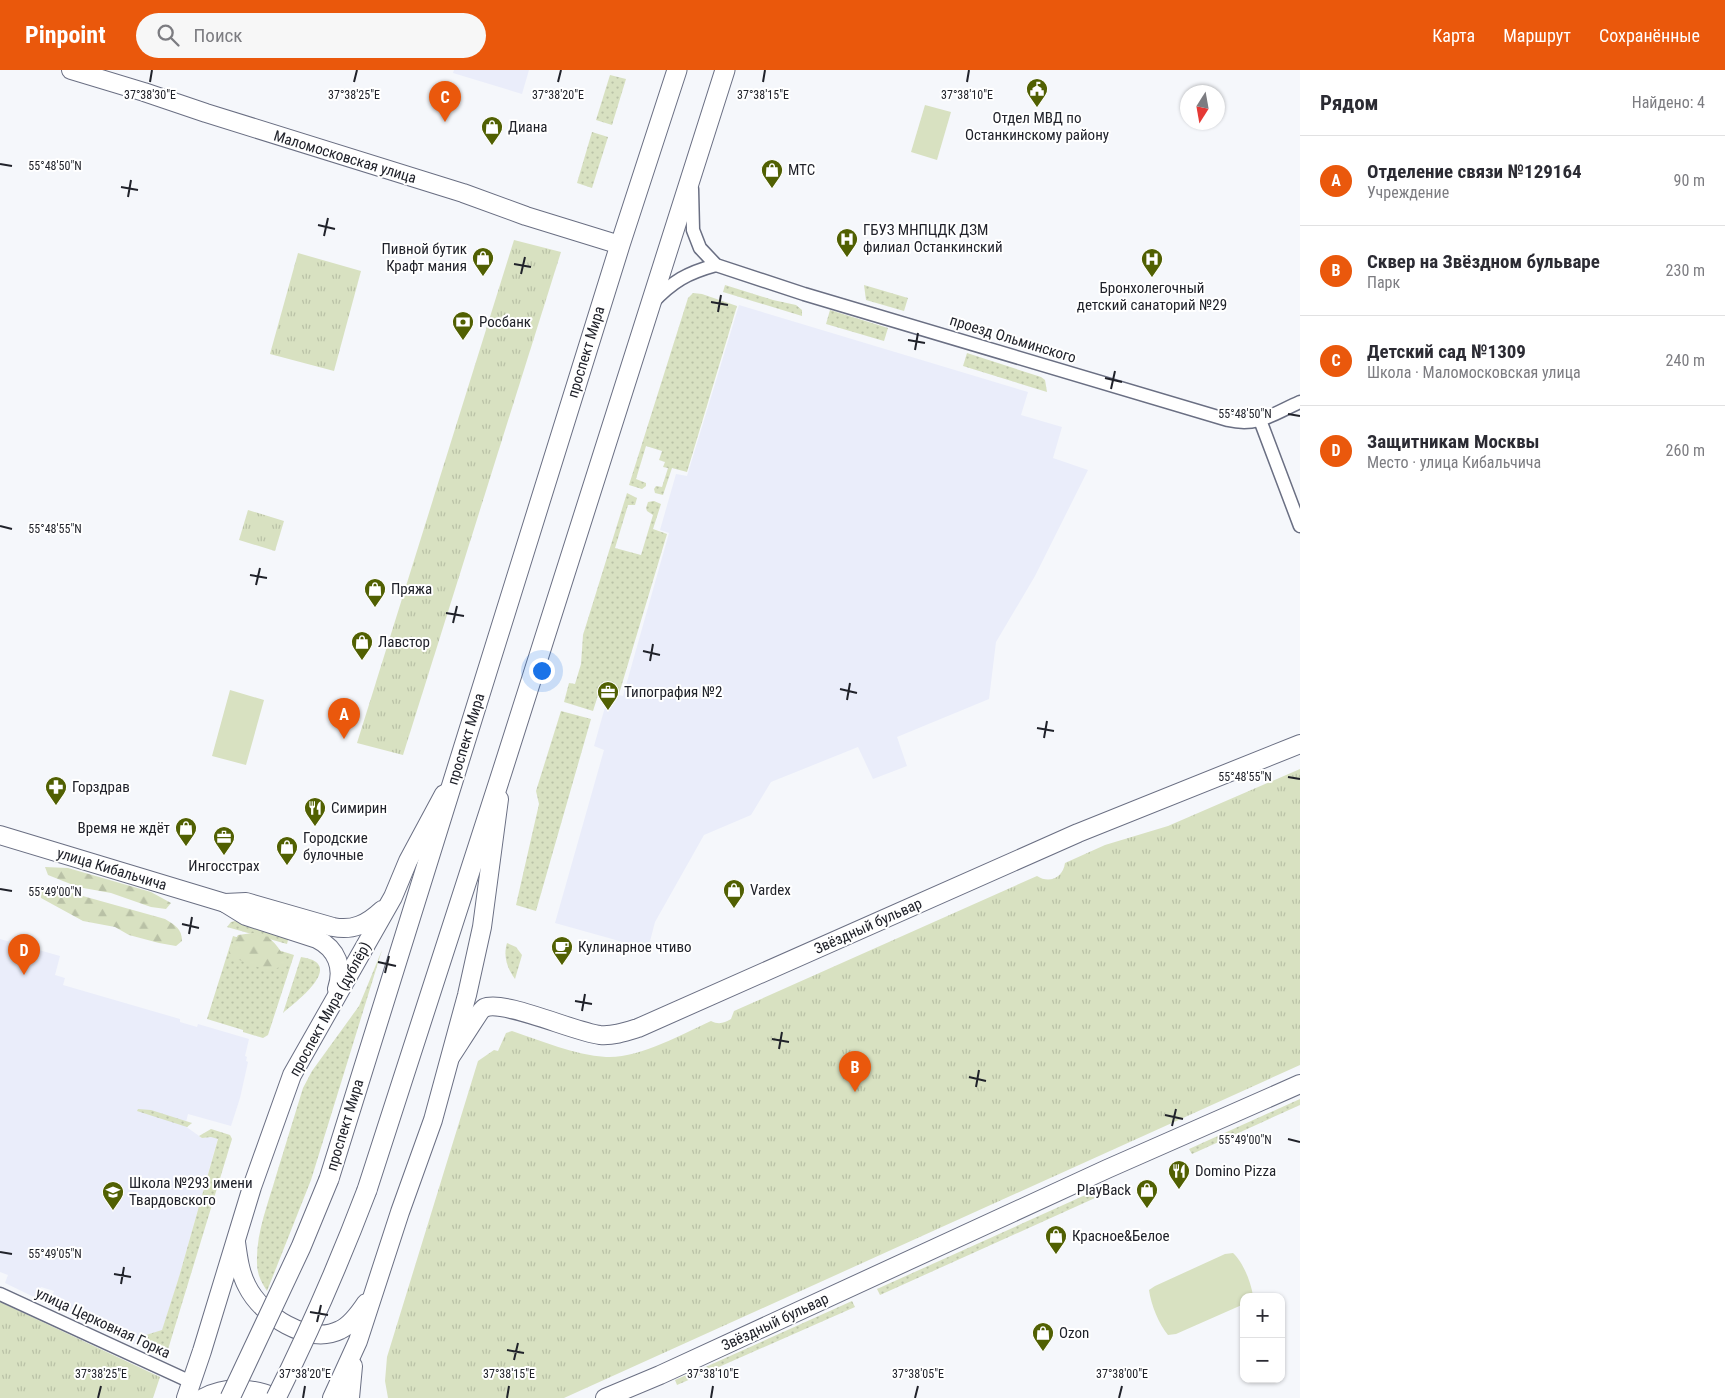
<!DOCTYPE html>
<html lang="ru">
<head>
<meta charset="utf-8">
<style>
  body { margin:0; font-family:"Roboto Condensed",sans-serif; background:#f7f7f7; color:#2b2b33 }
  .controls { position:absolute; right:15px; bottom:15px; display:grid; overflow:hidden; border-radius:10px; box-shadow:0 1px 4px #0004 }
  .controls button { width:45px; height:45px; display:grid; place-items:center; padding:0; border:0; border-bottom:1px solid #e1e1e2; background:#fff; color:#2b2b33; font:25px sans-serif }
  .compass { position:absolute; left:1180px; top:15px; width:45px; height:45px; border-radius:50%; background:#fff; box-shadow:0 1px 4px #0004; rotate:191deg }
  .you { position:absolute; left:541px; top:600px; width:18px; height:18px; margin:-12px; border:4px solid #fff; border-radius:50%; background:#1a73e8; box-shadow:0 0 0 8px #1a73e833 }
  .badge { display:grid; place-items:center; width:32px; height:32px; border-radius:50%; background:#ea580c; color:#fff; font-size:16px; font-weight:700 }
  .pin { position:absolute; translate:-50% -41px; filter:drop-shadow(0 1px 2px #0008) }
  .pin::after { content:''; position:absolute; top:26px; width:18px; height:15px; background:inherit; clip-path:polygon(0 0,100% 0,50% 100%) }
  .list { margin:0; padding:0; list-style:none }
  h2 { display:flex; justify-content:space-between; align-items:center; height:65px; margin:0; padding:0 20px; font-size:21px }
  h2 small { font-size:16px; font-weight:400; color:#7c7c81 }
  .list li { display:grid; grid-template-columns:32px 1fr auto; gap:15px; align-items:center; box-sizing:border-box; height:90px; padding:0 20px; border-top:1px solid #e1e1e2 }
  .list b { display:block; font-size:19px; white-space:nowrap }
  .list p { margin:0; font-size:16px; white-space:nowrap; color:#7c7c81 }
  .list em { font-size:16px; font-style:normal; color:#7c7c81 }
  .icon { flex:none; width:28px; height:28px; fill:none; stroke:currentColor; stroke-width:2; stroke-linecap:round; stroke-linejoin:round }
  .map { position:relative; flex:none; width:1300px; height:1328px; overflow:hidden }
  header { display:flex; align-items:center; gap:30px; box-sizing:border-box; height:70px; padding:0 25px; background:#ea580c; color:#fff }
  header strong { font-size:24px }
  nav { display:flex; gap:28px; margin-inline-start:auto; font-size:18px }
  .search { width:350px; height:45px; background:#f7f7f7; display:flex; align-items:center; gap:12px; box-sizing:border-box; padding:0 18px; border-radius:28px; color:#7c7c81; font-size:19px }
  main { display:flex }
  aside { flex:1; background:#fff }
  .map>svg:first-child { display:block }
</style>
</head>
<body>
<header>
<strong>Pinpoint</strong>
<div class="search"><svg class="icon" aria-label="search" viewBox="0 0 24 24"><circle cx="10" cy="10" r="6"/><path d="M15 15l6 6"/></svg>Поиск</div>
<nav><a>Карта</a><a>Маршрут</a><a>Сохранённые</a></nav>
</header>
<main>
<div class="map">
<svg width="1300" height="1328" viewBox="0 0 1300 1328">
  <defs>
    <pattern id="grass-dots" width="8" height="8" patternUnits="userSpaceOnUse" patternTransform="scale(1.25)"><rect width="8" height="8" fill="#d8e1c1"/><path d="M2 2h.1M6 6h.1" fill="none" stroke="#b9c1a6" stroke-width="1.8" stroke-linecap="round"/></pattern>
    <pattern id="forest-firs" width="22" height="20" patternUnits="userSpaceOnUse" patternTransform="scale(1.25)"><rect width="22" height="20" fill="#d8e1c1"/><path d="M5 1l3.5 6h-7zM16 11l3.5 6h-7z" fill="#b9c1a6"/></pattern>
    <pattern id="park-tufts" width="24" height="20" patternUnits="userSpaceOnUse" patternTransform="scale(1.25)"><rect width="24" height="20" fill="#d8e1c1"/><path d="M3 7l-1-3M5 7V3M7 7l1-3M15 17l-1-3M17 17v-4M19 17l1-3" fill="none" stroke="#b9c1a6"/></pattern>
  </defs>
  <rect width="100%" height="100%" fill="#f5f7fb"/>
  <g fill="#eaedfa">
    <polygon points="454,0 529,0 522,24 453,3"/>
    <polygon points="739,235 1028,322 1021,345 1062,357 1053,388 1088,400 1035,506 996,572 989,629 897,667 907,696 873,709 858,677 771,712 751,745 704,765 655,852 648,879 555,853 604,680 594,676 609,623 623,626 669,463 660,460 676,404 687,406"/>
    <polygon points="0,869 60,886 55,905 65,908 63,915 180,949 180,952 197,957 198,954 249,969 245,986 247,987 246,991 248,992 240,1028 231,1056 188,1044 185,1056 202,1068 211,1067 218,1068 179,1207 162,1261 146,1265 140,1277 49,1234 54,1221 41,1217 36,1228 5,1213 8,1205 0,1202"/>
  </g>
  <g fill="url(#grass-dots)">
    <polygon points="610,5 626,9 612,55 596,50"/>
    <polygon points="592,62 608,67 592,118 577,113"/>
    <polygon points="725,215 773,230 796,235 802,240 802,246 723,222"/>
    <polygon points="864,215 908,228 904,241 866,230"/>
    <polygon points="693,223 702,224 737,236 687,402 672,398 663,425 655,423 654,419 656,416 662,417 668,398 663,397 665,392 659,390 662,381 646,376 636,409 646,413 646,416 642,419 629,415 688,228"/>
    <polygon points="830,240 888,258 884,271 826,254"/>
    <polygon points="967,283 1041,307 1045,310 1047,322 963,296"/>
    <polygon points="627,423 637,428 635,435 628,435 615,478 641,485 653,445 647,441 646,438 648,432 654,431 661,434 653,459 667,464 619,624 600,619 593,641 564,632 569,613 575,614 581,594 583,565"/>
    <polygon points="561,641 591,649 536,841 516,835 539,734 536,721"/>
    <polygon points="235,851 289,866 287,874 227,857 231,852"/>
    <polygon points="233,866 294,885 268,965 263,968 243,962 243,960 207,949"/>
    <path d="M507 873 516 877 522 885 515 909C507 898 503 886 507 873Z"/>
    <path d="M382 880 311 1110 267 1221C261 1212 257 1204 257 1193 256 1163 268 1134 276 1106 285 1077 294 1047 303 1018L312 1001 359 936Z"/>
    <path d="M301 887C306 888 312 889 316 892 333 905 292 935 283 943Z"/>
    <polygon points="1300,1029 1300,1035 1192,1084 1189,1079"/>
    <polygon points="138,1039 151,1040 192,1053 187,1057 137,1041"/>
    <polygon points="211,1059 230,1065 232,1069 166,1286 163,1288 140,1277 146,1265 162,1260 179,1207 218,1069 211,1067 202,1068 199,1066"/>
    <polygon points="1092,1122 1095,1128 880,1225 877,1219"/>
    <polygon points="852,1231 855,1237 703,1304 701,1299"/>
    <polygon points="698,1300 700,1305 677,1315 675,1310"/>
  </g>
  <g fill="url(#forest-firs)">
    <polygon points="45,797 68,798 151,822 171,833 166,839 151,837 111,823 78,817 48,805"/>
    <path d="M47 816 165 849C175 855 182 859 182 871L176 876 159 873 129 865 115 857 83 851 41 828 40 820Z"/>
    <path d="M253 863C271 864 277 876 286 889L283 896 268 901 229 886V879L238 865Z"/>
  </g>
  <g fill="url(#park-tufts)">
    <polygon points="514,170 561,182 403,685 357,673"/>
    <polygon points="298,183 361,201 334,301 270,284"/>
    <polygon points="248,440 284,451 275,481 239,470"/>
    <path d="M1300 699V995L564 1328H388L385 1311 387 1287 478 991 494 980 498 981 506 963 512 961C542 971 574 985 606 987 638 989 682 964 711 951 719 955 724 953 731 949L734 941 1037 806C1049 814 1063 808 1065 793L1105 775 1168 756Z"/>
    <polygon points="0,1232 160,1307 153,1328 0,1328"/>
  </g>
  <g fill="#d8e1c1">
    <polygon points="925,35 951,42 937,90 911,82"/>
    <polygon points="230,620 264,630 246,695 212,686"/>
    <path d="M1233 1183C1243 1192 1251 1212 1253 1226L1244 1227V1234L1176 1264 1168 1265C1159 1254 1151 1235 1149 1220L1155 1216 1225 1184Z"/>
  </g>
  <g fill="none" stroke-linecap="round" stroke-linejoin="round">
    <g stroke="#6a6f83" stroke-width="15">
      <g id="street">
        <path d="M692 119 693 160 700 178 716 195 804 224 1228 350C1258 357 1273 344 1300 332"/>
        <path d="M652 233C673 211 687 203 716 195"/>
        <polyline points="1260,350 1300,456"/>
        <polyline points="0,1224 191,1312"/>
      </g>
    </g>
    <g stroke="#6a6f83" stroke-width="20">
      <g id="secondary">
        <polyline points="71,0 144,22 206,43 463,123 526,146 620,175"/>
        <path d="M0 765 225 833 246 846 317 869C337 879 344 898 337 919"/>
        <path d="M225 833 246 832 333 857C353 861 367 854 382 840"/>
        <path d="M451 986C456 979 480 940 484 938 503 929 574 962 600 965 613 966 625 962 638 958L1078 763 1300 674"/>
        <path d="M236 1172C238 1187 240 1203 247 1216 261 1245 308 1276 340 1260 351 1255 360 1242 366 1233"/>
        <polyline points="186,1328 202,1281 252,1117 292,1005 393,827 408,791 444,724"/>
        <path d="M203 1328C228 1315 252 1318 277 1328"/>
        <polyline points="332,1328 358,1271 400,1142 433,1050 467,925 482,857 499,729"/>
        <polyline points="350,1328 353,1296"/>
        <polyline points="605,1328 660,1305 1107,1099 1300,1014"/>
      </g>
    </g>
    <g stroke="#6a6f83" stroke-width="21">
      <g id="primary">
        <polyline points="329,1109 620,175 677,0"/>
        <polyline points="367,1120 502,702 725,0"/>
      </g>
    </g>
    <use href="#street" stroke="#fff" stroke-width="12"/>
    <use href="#secondary" stroke="#fff" stroke-width="18"/>
    <use href="#primary" stroke="#fff" stroke-width="19"/>
    <g stroke="#6a6f83" stroke-width="21" stroke-linecap="butt">
      <g id="primary-bridge">
        <polyline points="230,1328 301,1177 329,1109"/>
        <path d="M276 1328C310 1260 340 1191 367 1120"/>
      </g>
    </g>
    <use href="#primary-bridge" stroke="#fff" stroke-width="19"/>
  </g>
  <path fill="none" stroke="#20222a" stroke-width="2" d="M150 12 152 0M354 12 357 0M558 12 561 0M763 12 765 0M967 12 969 0M0 94 12 96M121 117 138 120M128 127 131 110M318 155 335 159M324 166 328 148M514 194 531 197M521 204 525 187M711 232 728 235M718 242 721 225M908 270 925 273M915 280 918 263M1105 308 1122 312M1111 319 1115 301M1288 344 1300 346M0 456 12 459M250 505 267 508M256 515 260 498M446 543 464 546M453 553 457 536M643 581 660 585M650 591 653 574M840 619 857 623M847 630 850 613M1037 658 1054 661M1044 668 1047 651M1288 707 1300 709M0 819 12 821M182 854 199 858M189 864 192 847M378 892 396 896M385 903 389 886M575 931 592 934M582 941 585 924M772 969 789 972M779 979 782 962M969 1007 986 1011M976 1017 979 1000M1165 1045 1183 1049M1172 1056 1176 1039M1288 1069 1300 1072M0 1182 12 1184M114 1204 131 1207M121 1214 124 1197M310 1242 328 1245M317 1252 321 1235M507 1280 524 1283M514 1290 518 1273M98 1328 101 1316M303 1328 305 1316M507 1328 509 1316M711 1328 713 1316M915 1328 918 1316M1119 1328 1122 1316"/>
  <defs>
    <g id="civic-pin" transform="scale(1.125)"><path d="M0 17L-7.5 6A9.5 9.5 0 1 1 7.5 6Z" fill="#516002" stroke="#fff"/><path d="M-.6-6.5H3V-4.5H.6V-3L4-1V1h2V6H-6V1h2V-1L-.6-3ZM-1.2 2.5V6h2.4V2.5Z" fill="#fff"/></g>
    <g id="shop-pin" transform="scale(1.125)"><path d="M0 17L-7.5 6A9.5 9.5 0 1 1 7.5 6Z" fill="#516002" stroke="#fff"/><path d="M-5-2.5h2.3a2.7 3.5 0 0 1 5.4 0H5L5.5 6h-11ZM-1.5-2.5h3a1.5 2.3 0 0 0-3 0Z" fill="#fff"/></g>
    <g id="hospital-pin" transform="scale(1.125)"><path d="M0 17L-7.5 6A9.5 9.5 0 1 1 7.5 6Z" fill="#516002" stroke="#fff"/><path d="M-5-5h3v3.5h4V-5h3V5h-3V1.5h-4V5h-3Z" fill="#fff"/></g>
    <g id="bank-pin" transform="scale(1.125)"><path d="M0 17L-7.5 6A9.5 9.5 0 1 1 7.5 6Z" fill="#516002" stroke="#fff"/><path d="M-6-4H6V4H-6ZM0-2.3a2.3 2.3 0 1 0 0 4.6a2.3 2.3 0 1 0 0-4.6Z" fill="#fff"/></g>
    <g id="office-pin" transform="scale(1.125)"><path d="M0 17L-7.5 6A9.5 9.5 0 1 1 7.5 6Z" fill="#516002" stroke="#fff"/><path d="M-6-3h4V-5.5h4V-3h4V5H-6ZM-1-4.5V-3h2v-1.5ZM-6 0V1H6V0Z" fill="#fff"/></g>
    <g id="pharmacy-pin" transform="scale(1.125)"><path d="M0 17L-7.5 6A9.5 9.5 0 1 1 7.5 6Z" fill="#516002" stroke="#fff"/><path d="M-2-6h4v4h4v4h-4v4h-4v-4h-4v-4h4Z" fill="#fff"/></g>
    <g id="restaurant-pin" transform="scale(1.125)"><path d="M0 17L-7.5 6A9.5 9.5 0 1 1 7.5 6Z" fill="#516002" stroke="#fff"/><path d="M-5-6h1v4h1v-4h1v4h1v-4h1v5L-1.5 .5V6h-2V.5L-5-1ZM5-6V6H3V1.5H1.5Q1.5-4 5-6Z" fill="#fff"/></g>
    <g id="cafe-pin" transform="scale(1.125)"><path d="M0 17L-7.5 6A9.5 9.5 0 1 1 7.5 6Z" fill="#516002" stroke="#fff"/><path d="M-5.5-4.5H6V0H3Q3 3.5 0 3.5H-2.5Q-5.5 3.5-5.5 0ZM3-3.2v2h1.7v-2ZM-6 4.5H4V6H-6Z" fill="#fff"/></g>
    <g id="school-pin" transform="scale(1.125)"><path d="M0 17L-7.5 6A9.5 9.5 0 1 1 7.5 6Z" fill="#516002" stroke="#fff"/><path d="M0-5L7-2L0 1L-7-2ZM-4 1L0 2.5L4 1V4Q0 6-4 4Z" fill="#fff"/></g>
  </defs>
  <g fill-rule="evenodd">
    <use href="#civic-pin" x="1037" y="19"/>
    <use href="#shop-pin" x="492" y="57"/>
    <use href="#shop-pin" x="772" y="100"/>
    <use href="#hospital-pin" x="847" y="169"/>
    <use href="#shop-pin" x="483" y="188"/>
    <use href="#hospital-pin" x="1152" y="189"/>
    <use href="#bank-pin" x="463" y="252"/>
    <use href="#shop-pin" x="375" y="519"/>
    <use href="#shop-pin" x="362" y="572"/>
    <use href="#office-pin" x="608" y="622"/>
    <use href="#pharmacy-pin" x="56" y="717"/>
    <use href="#restaurant-pin" x="315" y="738"/>
    <use href="#shop-pin" x="186" y="758"/>
    <use href="#office-pin" x="224" y="767"/>
    <use href="#shop-pin" x="287" y="777"/>
    <use href="#shop-pin" x="734" y="820"/>
    <use href="#cafe-pin" x="562" y="877"/>
    <use href="#restaurant-pin" x="1179" y="1101"/>
    <use href="#shop-pin" x="1147" y="1120"/>
    <use href="#school-pin" x="113" y="1122"/>
    <use href="#shop-pin" x="1056" y="1166"/>
    <use href="#shop-pin" x="1043" y="1263"/>
  </g>
  <g text-anchor="middle" dominant-baseline="central" stroke-width="4" stroke-linejoin="round" paint-order="stroke">
    <g font-size="15" fill="#20222a" stroke="#fff" text-anchor="start">
      <text x="1037" y="48" text-anchor="middle">Отдел МВД по<tspan x="1037" dy="17">Останкинскому району</tspan></text>
      <text x="508" y="57">Диана</text>
      <text x="788" y="100">МТС</text>
      <text x="863" y="160">ГБУЗ МНПЦДК ДЗМ<tspan x="863" dy="17">филиал Останкинский</tspan></text>
      <text x="467" y="179" text-anchor="end">Пивной бутик<tspan x="467" dy="17">Крафт мания</tspan></text>
      <text x="1152" y="218" text-anchor="middle">Бронхолегочный<tspan x="1152" dy="17">детский санаторий №29</tspan></text>
      <text x="479" y="252">Росбанк</text>
      <text x="391" y="519">Пряжа</text>
      <text x="378" y="572">Лавстор</text>
      <text x="624" y="622">Типография №2</text>
      <text x="72" y="717">Горздрав</text>
      <text x="331" y="738">Симирин</text>
      <text x="170" y="758" text-anchor="end">Время не ждёт</text>
      <text x="303" y="768">Городские<tspan x="303" dy="17">булочные</tspan></text>
      <text x="224" y="796" text-anchor="middle">Ингосстрах</text>
      <text x="750" y="820">Vardex</text>
      <text x="578" y="877">Кулинарное чтиво</text>
      <text x="1195" y="1101">Domino Pizza</text>
      <text x="129" y="1113">Школа №293 имени<tspan x="129" dy="17">Твардовского</tspan></text>
      <text x="1131" y="1120" text-anchor="end">PlayBack</text>
      <text x="1072" y="1166">Красное&amp;Белое</text>
      <text x="1059" y="1263">Ozon</text>
    </g>
    <g font-size="15" fill="#20222a" stroke="#fff">
      <text transform="translate(345 87) rotate(17)">Маломосковская улица</text>
      <text transform="translate(1013 269) rotate(17)">проезд Ольминского</text>
      <text transform="translate(586 282) rotate(-73)">проспект Мира</text>
      <text transform="translate(466 669) rotate(-73)">проспект Мира</text>
      <text transform="translate(112 799) rotate(17)">улица Кибальчича</text>
      <text transform="translate(868 856) rotate(-24)">Звёздный бульвар</text>
      <text transform="translate(330 939) rotate(-61)">проспект Мира (дублёр)</text>
      <text transform="translate(345 1055) rotate(-73)">проспект Мира</text>
      <text transform="translate(775 1252) rotate(-25)">Звёздный бульвар</text>
      <text transform="translate(103 1253) rotate(25)">улица Церковная Горка</text>
    </g>
  </g>
  <g font-size="12" text-anchor="middle" fill="#20222a" stroke="#fff" stroke-width="4" stroke-linejoin="round" paint-order="stroke">
    <text x="150" y="29">37°38'30"E</text>
    <text x="354" y="29">37°38'25"E</text>
    <text x="763" y="29">37°38'15"E</text>
    <text x="558" y="29">37°38'20"E</text>
    <text x="967" y="29">37°38'10"E</text>
    <text x="55" y="100">55°48'50"N</text>
    <text x="1245" y="348">55°48'50"N</text>
    <text x="55" y="463">55°48'55"N</text>
    <text x="1245" y="711">55°48'55"N</text>
    <text x="55" y="826">55°49'00"N</text>
    <text x="1245" y="1074">55°49'00"N</text>
    <text x="55" y="1188">55°49'05"N</text>
    <text x="101" y="1308">37°38'25"E</text>
    <text x="305" y="1308">37°38'20"E</text>
    <text x="509" y="1308">37°38'15"E</text>
    <text x="713" y="1308">37°38'10"E</text>
    <text x="918" y="1308">37°38'05"E</text>
    <text x="1122" y="1308">37°38'00"E</text>
  </g>
</svg>
<div class="controls">
<button>+</button>
<button>−</button>
</div>
<svg class="compass" viewBox="-18 -18 36 36"><path d="M0-13l5 13h-10z" fill="#e53935"/><path d="M0 13l5-13h-10z" fill="#7c7c81"/></svg>
<div class="you"></div>
<div class="pin badge" style="left:344px;top:669px">A</div>
<div class="pin badge" style="left:855px;top:1022px">B</div>
<div class="pin badge" style="left:445px;top:52px">C</div>
<div class="pin badge" style="left:24px;top:905px">D</div>
</div>
<aside>
<h2>Рядом<small>Найдено: 4</small></h2>
<ul class="list">
<li><span class="badge">A</span><div><b>Отделение связи №129164</b><p>Учреждение</p></div><em>90 m</em></li>
<li><span class="badge">B</span><div><b>Сквер на Звёздном бульваре</b><p>Парк</p></div><em>230 m</em></li>
<li><span class="badge">C</span><div><b>Детский сад №1309</b><p>Школа · Маломосковская улица</p></div><em>240 m</em></li>
<li><span class="badge">D</span><div><b>Защитникам Москвы</b><p>Место · улица Кибальчича</p></div><em>260 m</em></li>
</ul>
</aside>
</main>
</body>
</html>
